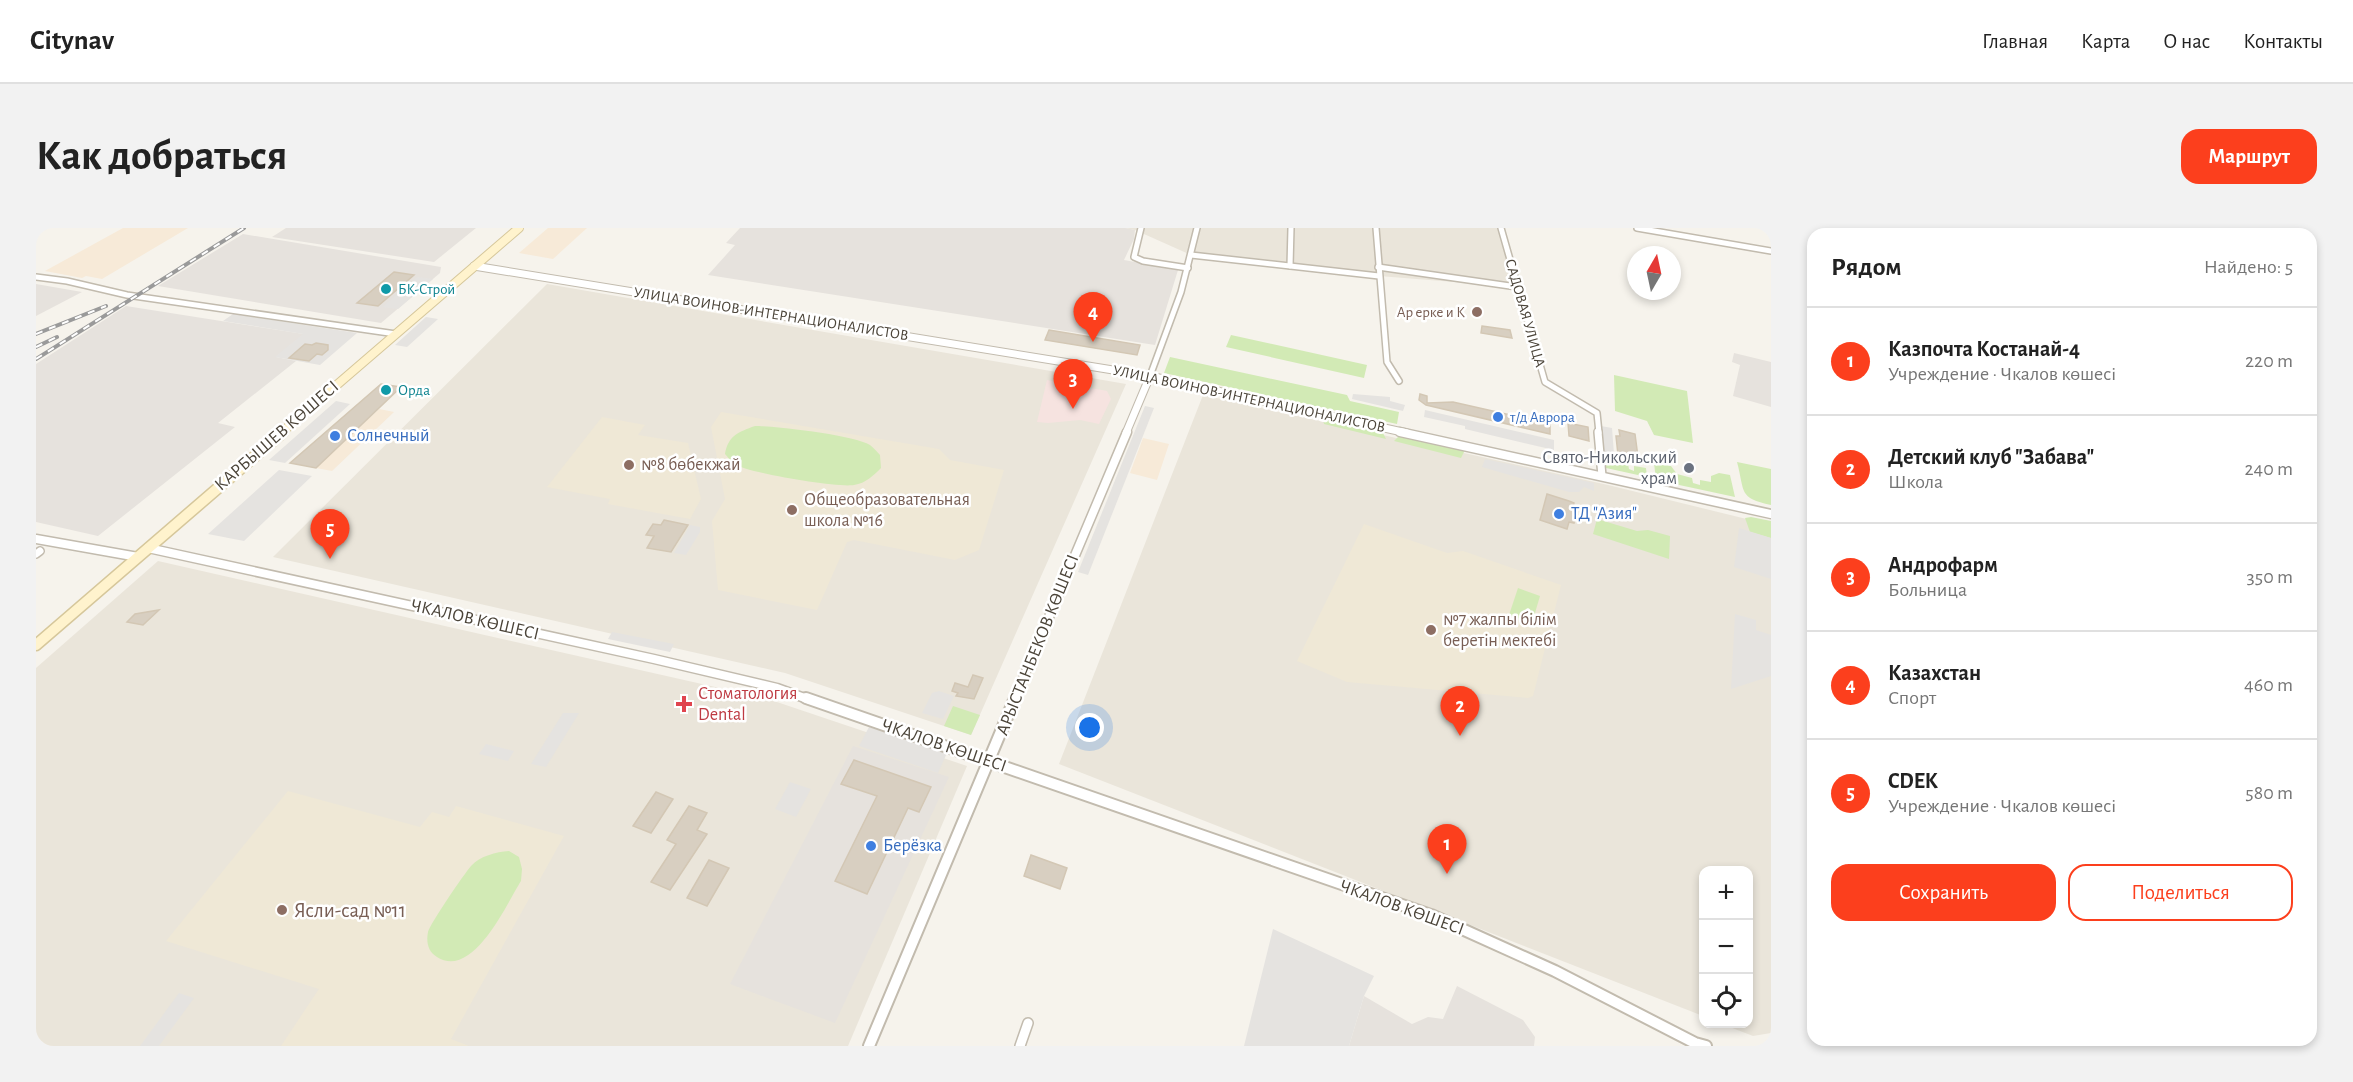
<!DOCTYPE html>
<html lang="ru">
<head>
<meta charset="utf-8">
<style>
  body { margin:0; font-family:"Alegreya Sans",sans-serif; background:#f2f2f2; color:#222 }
  .controls { position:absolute; right:18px; bottom:18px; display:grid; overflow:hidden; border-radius:12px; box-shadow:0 3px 9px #0003 }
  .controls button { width:54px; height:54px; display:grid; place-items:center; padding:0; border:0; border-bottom:2px solid #e0e0e0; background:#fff; color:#222; font:30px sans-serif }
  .compass { position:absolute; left:1591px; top:18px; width:54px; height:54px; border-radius:50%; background:#fff; box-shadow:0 3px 9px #0003; rotate:9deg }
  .you { position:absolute; left:1054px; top:500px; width:21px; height:21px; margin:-15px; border:4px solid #fff; border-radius:50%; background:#1a73e8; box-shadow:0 0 0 9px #1a73e833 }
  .badge { display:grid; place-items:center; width:39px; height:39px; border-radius:50%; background:#fc3f1d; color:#fff; font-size:20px; font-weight:700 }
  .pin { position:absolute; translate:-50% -50px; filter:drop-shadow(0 2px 3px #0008) }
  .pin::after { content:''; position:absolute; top:32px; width:21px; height:18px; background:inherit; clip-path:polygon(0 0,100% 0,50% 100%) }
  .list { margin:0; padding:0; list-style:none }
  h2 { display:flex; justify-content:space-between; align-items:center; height:78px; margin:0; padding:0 24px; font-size:26px }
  h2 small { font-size:20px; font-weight:400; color:#767676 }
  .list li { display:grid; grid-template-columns:39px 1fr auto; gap:18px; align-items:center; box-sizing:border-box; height:108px; padding:0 24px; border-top:2px solid #e0e0e0 }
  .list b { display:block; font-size:22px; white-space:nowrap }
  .list p { margin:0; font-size:20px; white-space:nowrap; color:#767676 }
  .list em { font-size:20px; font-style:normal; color:#767676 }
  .actions { display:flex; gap:12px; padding:18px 24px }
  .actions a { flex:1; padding:14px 0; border:2px solid #fc3f1d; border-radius:18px; text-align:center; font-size:21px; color:#fc3f1d }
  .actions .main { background:#fc3f1d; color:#fff }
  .icon { flex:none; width:33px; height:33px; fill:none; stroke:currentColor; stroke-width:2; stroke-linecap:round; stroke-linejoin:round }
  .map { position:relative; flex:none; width:1735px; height:818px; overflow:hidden; border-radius:18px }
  header { display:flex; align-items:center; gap:36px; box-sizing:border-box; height:84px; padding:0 30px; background:#fff; border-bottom:2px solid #e0e0e0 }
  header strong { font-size:28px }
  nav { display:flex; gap:33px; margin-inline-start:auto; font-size:21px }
  .intro { display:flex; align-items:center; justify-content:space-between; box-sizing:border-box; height:144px; padding:0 36px }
  h1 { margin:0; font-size:42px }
  .button { padding:15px 27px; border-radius:18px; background:#fc3f1d; color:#fff; font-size:21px; font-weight:700 }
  main { display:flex; gap:36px; padding:0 36px }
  aside { flex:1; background:#fff; border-radius:18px; box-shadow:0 3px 9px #0003 }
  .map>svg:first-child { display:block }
</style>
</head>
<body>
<header>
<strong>Citynav</strong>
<nav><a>Главная</a><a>Карта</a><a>О нас</a><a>Контакты</a></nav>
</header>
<div class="intro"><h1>Как добраться</h1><a class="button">Маршрут</a></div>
<main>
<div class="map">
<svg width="1735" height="818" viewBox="0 0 1735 818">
  <rect width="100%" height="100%" fill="#f6f3ec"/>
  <g fill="#eae5da">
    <polygon points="1089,0 1462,0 1481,59 1343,48 1155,27 1099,2"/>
    <polygon points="511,56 1090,156 935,507 749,445 237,329"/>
    <polygon points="1167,167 1572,257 1735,297 1735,805 1717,808 1686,796 1712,796 1712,642 1668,642 1667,788 1023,536"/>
    <polygon points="122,333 732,471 931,538 812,818 0,818 0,440"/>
  </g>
  <g fill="#f7ead8">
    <polygon points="87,0 152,0 66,51 50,48 46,50 9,43"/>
    <polygon points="512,0 551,0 517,31 483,25"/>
    <polygon points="343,181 358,184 296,243 280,240"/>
    <polygon points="1107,210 1133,216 1121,252 1094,245"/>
  </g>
  <g fill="#e6e2dd">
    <polygon points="250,0 440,0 398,34 236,9"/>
    <polygon points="704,0 1089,0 1099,2 1098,11 1088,32 1142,42 1119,117 672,47 699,17 690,15"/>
    <polygon points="207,6 405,39 404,45 345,95 122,58"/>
    <polygon points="0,56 46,64 0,88"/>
    <polygon points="90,78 268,106 240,129 260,133 182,195 199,199 62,308 0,294 0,136"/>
    <polygon points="1698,125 1735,134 1735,179 1697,168 1704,137 1696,134"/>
    <polygon points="817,518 913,549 799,795 694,756"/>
    <polygon points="1421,758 1487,792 1499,809 1498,818 1313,818 1328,768 1376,796 1392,789 1407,791"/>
  </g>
  <g fill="#efe8d6">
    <polygon points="685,184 903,221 914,232 968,242 943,322 919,332 818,312 811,314 781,382 682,362 676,293 689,271 675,199"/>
    <polygon points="566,189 609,197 602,207 652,215 665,271 654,291 572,276 574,271 511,259"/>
    <polygon points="1328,296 1411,325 1427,323 1525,357 1497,468 1492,470 1311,454 1261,433"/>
    <polygon points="252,563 384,599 396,584 413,589 420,578 528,608 415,811 433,818 245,818 283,761 130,713"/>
  </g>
  <polygon fill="#f6e3e0" points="1011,152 1071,163 1075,171 1063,196 1044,192 1012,195 1001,194"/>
  <g fill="#d2eab5">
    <polygon points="1195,107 1331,137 1328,150 1190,119"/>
    <polygon points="1134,129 1311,167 1314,173 1363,184 1361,196 1128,145"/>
    <polygon points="1578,147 1651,163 1657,215 1618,207 1611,193 1579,183"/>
    <polygon points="1287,191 1346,203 1350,211 1288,196"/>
    <path d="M719 198C740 198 818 207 834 217 838 220 841 224 844 227L845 240C837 248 830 255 818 257 801 260 712 245 698 236 695 234 692 229 689 226 692 208 702 204 719 198Z"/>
    <polygon points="1362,209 1371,209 1429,222 1425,230 1358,213"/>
    <polygon points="1569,231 1592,236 1593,241 1598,243 1598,238 1610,240 1611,249 1570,240 1565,235 1570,236"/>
    <path d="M1701 234 1735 241V277C1702 270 1709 264 1701 234Z"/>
    <polygon points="1618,235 1635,238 1641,246 1656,250 1657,255 1664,257 1664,252 1675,254 1675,248 1683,245 1694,247 1699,269 1620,252"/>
    <polygon points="1715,289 1735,293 1735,310 1714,304 1709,290"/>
    <polygon points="1561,291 1601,303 1612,302 1634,308 1633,331 1557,306"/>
    <polygon points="1482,360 1504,368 1496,395 1473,387"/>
    <polygon points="917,478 944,487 935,507 908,498"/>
    <path d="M473 623 483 629 486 641 485 653C471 675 437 752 401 729 392 724 390 714 392 704 394 696 428 646 435 638 444 628 460 624 473 623Z"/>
  </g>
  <g fill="#e5e3e0">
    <polygon points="381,49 397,51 362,81 346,79"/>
    <polygon points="197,86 321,105 284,137 239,129 267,106 187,93"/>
    <polygon points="390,89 402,91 371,119 359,117"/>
    <polygon points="1317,166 1354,169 1354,173 1369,177 1367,183 1316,171"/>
    <polygon points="300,173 314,176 249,235 233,232"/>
    <polygon points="1109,178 1118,180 1052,347 1042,344"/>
    <polygon points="1389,182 1518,212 1518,222 1429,201 1429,198 1388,189"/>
    <polygon points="1565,198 1576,200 1578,226 1582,227 1584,233 1569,230"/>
    <polygon points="1449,231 1558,255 1558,263 1548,259 1543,264 1533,264 1446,239"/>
    <polygon points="243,242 276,248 208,313 172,306"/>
    <polygon points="654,297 664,299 664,304 650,327 638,325"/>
    <polygon points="1703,300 1735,310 1735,351 1698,339"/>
    <polygon points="1699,386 1720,392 1720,402 1735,407 1735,448 1695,461"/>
    <polygon points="576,404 638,416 634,424 572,411"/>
    <polygon points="903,463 918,468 907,491 886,485 896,465"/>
    <polygon points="527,485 543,485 510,539 495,536"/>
    <polygon points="833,499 911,525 902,545 823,518"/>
    <polygon points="450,516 478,523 472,533 443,526"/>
    <polygon points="754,554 775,561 760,589 739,581"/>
    <polygon points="1237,701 1338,748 1328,768 1313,818 1208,818"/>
    <polygon points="143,765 158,770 123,818 104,818"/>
  </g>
  <g fill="#d8cfc1" stroke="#d3c7b4" stroke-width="1.5">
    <polygon points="358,44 378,47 342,78 321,75"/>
    <polygon points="1446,98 1474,102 1476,110 1445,105"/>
    <polygon points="1013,102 1104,117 1101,127 1009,112"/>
    <polygon points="280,115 292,117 292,122 286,127 281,126 273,133 253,130 269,116 276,117"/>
    <polygon points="345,156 365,159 280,240 254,235"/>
    <polygon points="1384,166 1391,168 1391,175 1417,174 1514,196 1514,206 1390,177 1383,172"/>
    <polygon points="1532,195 1552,199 1553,213 1533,208"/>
    <polygon points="1583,202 1599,206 1602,229 1595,230 1582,227 1580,208 1584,208"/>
    <polygon points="1511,266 1533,273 1538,275 1537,280 1541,281 1538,295 1533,294 1531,301 1504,292"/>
    <polygon points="628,292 652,297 635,324 611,320 618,308 610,307 617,296 625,297"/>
    <polygon points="123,382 107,397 91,394 99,386"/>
    <polygon points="937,447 947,450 938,471 920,468 922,465 916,463 919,455 932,459"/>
    <polygon points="818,532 895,559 883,584 872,580 831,666 799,653 841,568 805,556"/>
    <polygon points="620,564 637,571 615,605 597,598"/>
    <polygon points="653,578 671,585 661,602 671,606 634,662 615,654 640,616 631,612"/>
    <polygon points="995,627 1031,640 1024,661 988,648"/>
    <polygon points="673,632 693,640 671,678 651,670"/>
  </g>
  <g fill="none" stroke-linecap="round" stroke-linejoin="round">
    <g stroke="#c2bbae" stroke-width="8">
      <g id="minor-far2">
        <polyline points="1105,0 1098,29 1107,33 1152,40"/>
        <polyline points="1340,0 1351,134 1363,153"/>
        <polyline points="1465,0 1509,154 1561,185 1563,205"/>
        <polyline points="1601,0 1735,23"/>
        <polyline points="1155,27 1343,48"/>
        <polyline points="1254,38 1255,0"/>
        <polyline points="1342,39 1481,59"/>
        <polyline points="0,49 31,53 91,67 360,106"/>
        <polyline points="1114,148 1145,64 1161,0"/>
      </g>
    </g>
    <g stroke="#c2bbae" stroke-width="10">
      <g id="minor-far1">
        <polyline points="1562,204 1566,248"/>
        <polyline points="0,326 4,323"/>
      </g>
    </g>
    <g stroke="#c2bbae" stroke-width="12">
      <polyline id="minor" points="984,818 992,795"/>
    </g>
    <g stroke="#c2bbae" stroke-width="9">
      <g id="tertiary-far2">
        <polyline points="438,38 1114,148 1371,205"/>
        <polyline points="1090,205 1114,148"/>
      </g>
    </g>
    <g stroke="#c2bbae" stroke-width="11">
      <g id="tertiary-far1">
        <polyline points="1364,204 1735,286"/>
        <polyline points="0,311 102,329"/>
        <polyline points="112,320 618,431 741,460 774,472"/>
        <polyline points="978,472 1091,204"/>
      </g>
    </g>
    <g stroke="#c2bbae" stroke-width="14">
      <g id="tertiary">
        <polyline points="770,470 1395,687 1519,743 1659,815 1670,818"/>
        <polyline points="833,818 979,470"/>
      </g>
    </g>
    <g stroke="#d6c79b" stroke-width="10">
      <polyline id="secondary-far1" points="245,205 483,0"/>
    </g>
    <g stroke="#d6c79b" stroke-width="13">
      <polyline id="secondary" points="0,417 247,204"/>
    </g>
    <use href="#minor-far2" stroke="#fff" stroke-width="5"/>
    <use href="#minor-far1" stroke="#fff" stroke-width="7"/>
    <use href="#minor" stroke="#fff" stroke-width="9"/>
    <use href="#tertiary-far2" stroke="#fff" stroke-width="7"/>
    <use href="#tertiary-far1" stroke="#fff" stroke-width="8"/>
    <use href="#tertiary" stroke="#fff" stroke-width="10"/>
    <use href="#secondary-far1" stroke="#fff3cd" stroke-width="8"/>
    <use href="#secondary" stroke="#fff3cd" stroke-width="10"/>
    <g stroke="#9a9a9a" stroke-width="4">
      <g id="rail">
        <polyline points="0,106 70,78"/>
        <polyline points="0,119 21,109"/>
        <polyline points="0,131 208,0"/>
      </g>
    </g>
    <use href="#rail" stroke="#fff" stroke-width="2" stroke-dasharray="7" stroke-linecap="butt"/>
  </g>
  <g fill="#0f9aa8" stroke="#fff" stroke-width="2">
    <circle cx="350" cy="61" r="6"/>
    <circle cx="350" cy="162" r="6"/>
  </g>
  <g fill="#8d6e63" stroke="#fff" stroke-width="2">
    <circle cx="1441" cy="84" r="6"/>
    <circle cx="593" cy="237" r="6"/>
    <circle cx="756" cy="282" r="6"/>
    <circle cx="1395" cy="402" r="6"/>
    <circle cx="246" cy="682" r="6"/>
  </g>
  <g fill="#3f7fe0" stroke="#fff" stroke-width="2">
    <circle cx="1462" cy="189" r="6"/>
    <circle cx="299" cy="208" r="6"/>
    <circle cx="1523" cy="286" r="6"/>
    <circle cx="835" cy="618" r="6"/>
  </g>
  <circle fill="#6b7280" stroke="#fff" stroke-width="2" cx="1653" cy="240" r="6"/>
  <path fill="#e0444e" stroke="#fff" stroke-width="2" d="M645 467h6v6h6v6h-6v6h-6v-6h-6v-6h6z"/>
  <g text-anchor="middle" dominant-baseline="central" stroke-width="5" stroke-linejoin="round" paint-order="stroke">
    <g font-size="15" fill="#0d838f" stroke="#fff" text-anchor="start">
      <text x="362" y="61">БК-Строй</text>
      <text x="362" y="162">Орда</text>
    </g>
    <g font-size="15" fill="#785e54" stroke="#fff" text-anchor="end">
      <text x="1429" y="84">Ар ерке и К</text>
    </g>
    <g font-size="15" fill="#4b4439" stroke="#fff">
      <text transform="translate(1489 85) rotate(74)">САДОВАЯ УЛИЦА</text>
      <text transform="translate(735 86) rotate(9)">УЛИЦА ВОИНОВ-ИНТЕРНАЦИОНАЛИСТОВ</text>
      <text transform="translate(1213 171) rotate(12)">УЛИЦА ВОИНОВ-ИНТЕРНАЦИОНАЛИСТОВ</text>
    </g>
    <g font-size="15" fill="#366cbe" stroke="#fff" text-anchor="start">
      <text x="1474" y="189">т/д Аврора</text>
    </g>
    <g font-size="18" fill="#4b4439" stroke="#fff">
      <text transform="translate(241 208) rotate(-41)">КАРБЫШЕВ КӨШЕСІ</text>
      <text transform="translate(439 392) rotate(13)">ЧКАЛОВ КӨШЕСІ</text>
      <text transform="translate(1002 417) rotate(-68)">АРЫСТАНБЕКОВ КӨШЕСІ</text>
      <text transform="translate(908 518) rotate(19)">ЧКАЛОВ КӨШЕСІ</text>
      <text transform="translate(1366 680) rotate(20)">ЧКАЛОВ КӨШЕСІ</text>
    </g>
    <g font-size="18" fill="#366cbe" stroke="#fff" text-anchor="start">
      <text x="311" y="208">Солнечный</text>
      <text x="1535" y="286">ТД "Азия"</text>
      <text x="847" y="618">Берёзка</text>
    </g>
    <g font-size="18" fill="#5b616d" stroke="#fff" text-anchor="end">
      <text x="1641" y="230">Свято-Никольский<tspan x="1641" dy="21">храм</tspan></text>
    </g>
    <g font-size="18" fill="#785e54" stroke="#fff" text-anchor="start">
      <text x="605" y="237">№8 бөбекжай</text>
      <text x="768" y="272">Общеобразовательная<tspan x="768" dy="21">школа №16</tspan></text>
      <text x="1407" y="392">№7 жалпы білім<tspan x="1407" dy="21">беретін мектебі</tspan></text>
    </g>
    <g font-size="18" fill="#be3a42" stroke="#fff" text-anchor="start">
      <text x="662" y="466">Стоматология<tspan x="662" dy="21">Dental</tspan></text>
    </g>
    <g font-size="21" fill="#785e54" stroke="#fff" text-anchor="start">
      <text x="258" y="682">Ясли-сад №11</text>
    </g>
  </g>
</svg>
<div class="controls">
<button>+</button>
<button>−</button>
<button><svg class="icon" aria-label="locate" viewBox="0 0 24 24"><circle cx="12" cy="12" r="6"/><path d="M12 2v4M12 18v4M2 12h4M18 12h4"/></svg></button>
</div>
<svg class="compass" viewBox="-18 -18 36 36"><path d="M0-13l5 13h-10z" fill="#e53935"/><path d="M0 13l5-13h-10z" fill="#767676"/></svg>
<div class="you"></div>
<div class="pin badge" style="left:1411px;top:646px">1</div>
<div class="pin badge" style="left:1424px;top:508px">2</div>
<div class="pin badge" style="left:1037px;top:181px">3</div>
<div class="pin badge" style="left:1057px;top:114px">4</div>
<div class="pin badge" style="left:294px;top:331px">5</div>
</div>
<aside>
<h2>Рядом<small>Найдено: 5</small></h2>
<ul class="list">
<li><span class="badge">1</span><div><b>Казпочта Костанай-4</b><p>Учреждение · Чкалов көшесі</p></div><em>220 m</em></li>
<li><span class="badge">2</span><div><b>Детский клуб &quot;Забава&quot;</b><p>Школа</p></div><em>240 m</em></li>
<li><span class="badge">3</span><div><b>Андрофарм</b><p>Больница</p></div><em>350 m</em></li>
<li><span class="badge">4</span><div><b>Казахстан</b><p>Спорт</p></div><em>460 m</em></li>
<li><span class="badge">5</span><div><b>CDEK</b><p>Учреждение · Чкалов көшесі</p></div><em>580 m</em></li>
</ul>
<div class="actions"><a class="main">Сохранить</a><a>Поделиться</a></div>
</aside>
</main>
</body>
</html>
